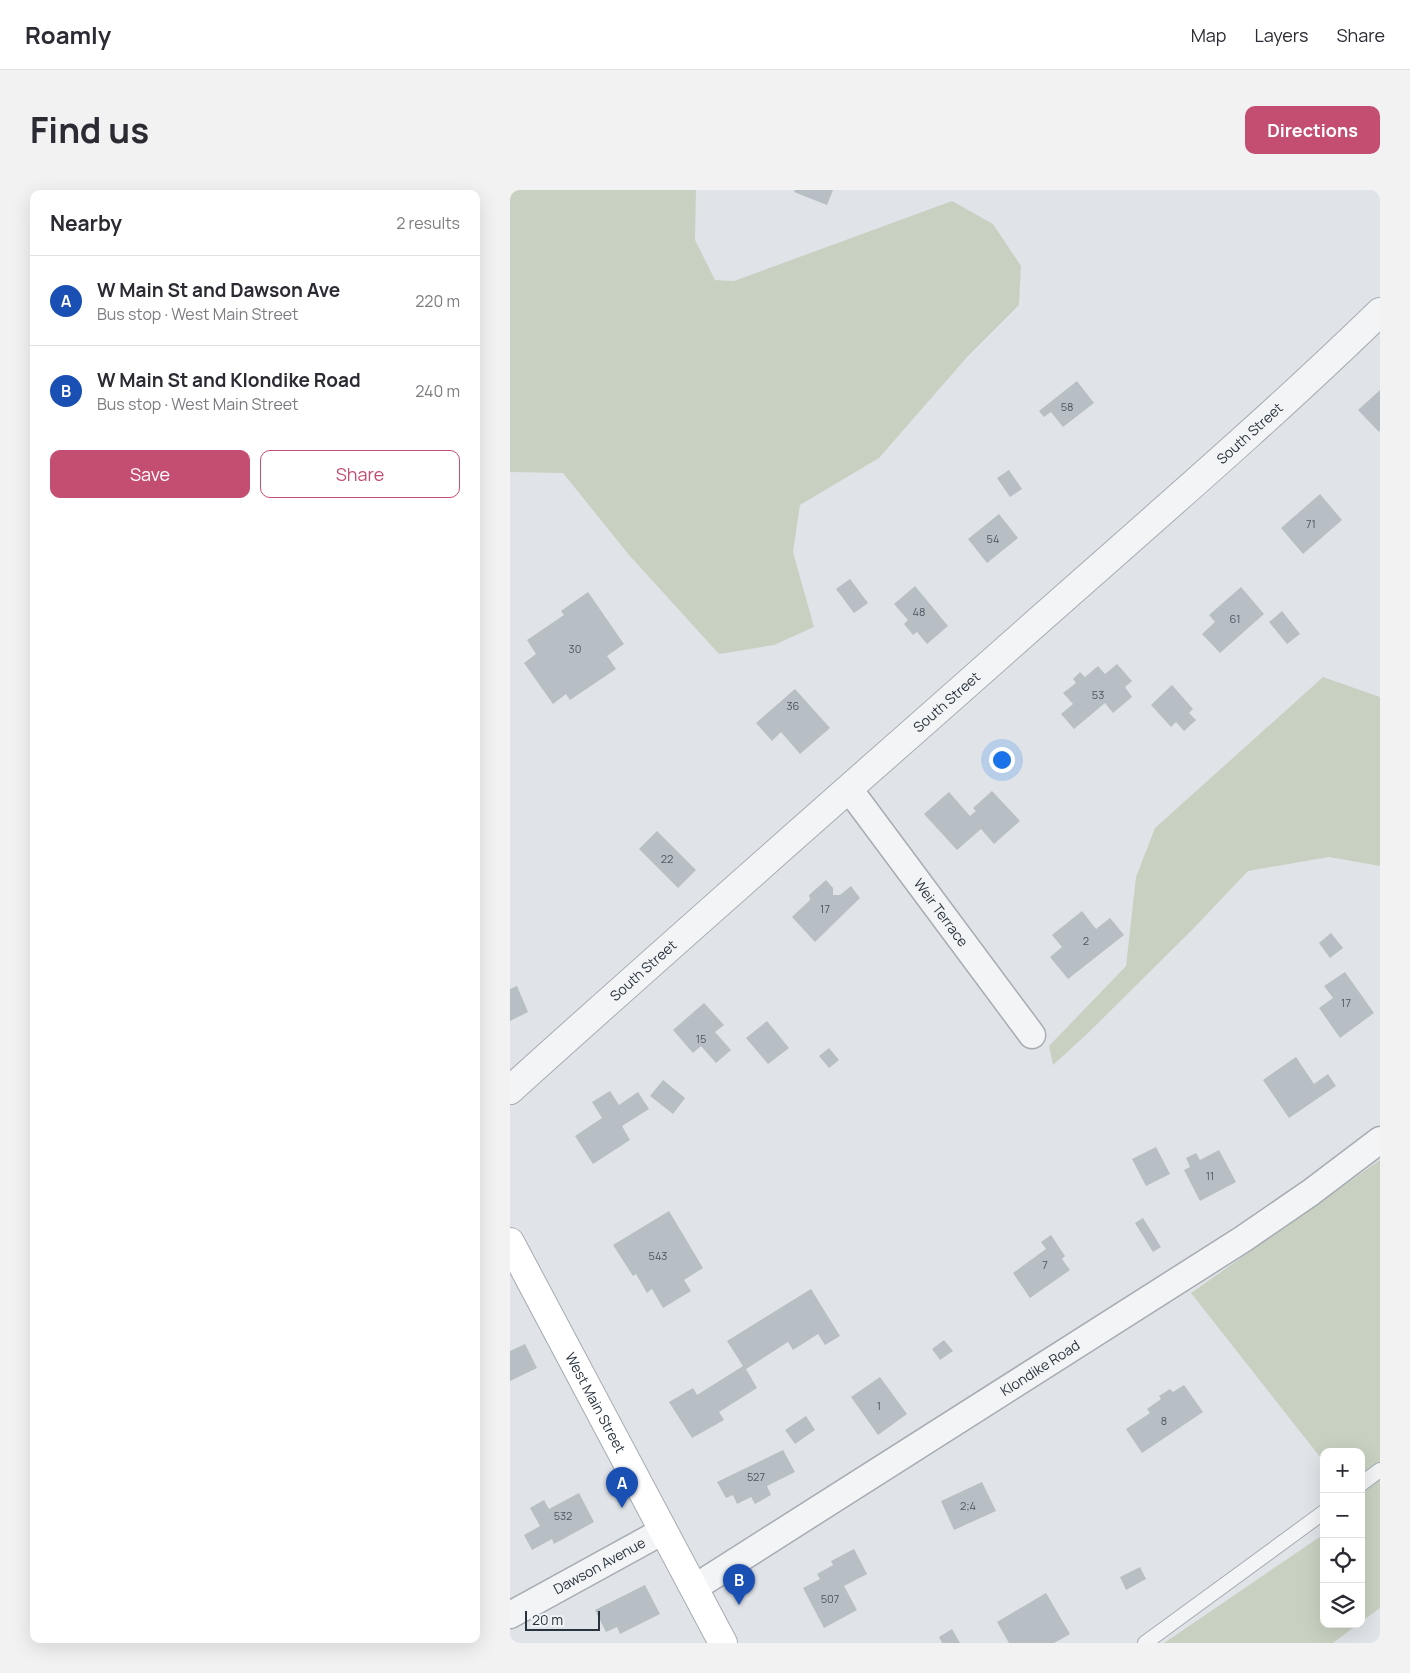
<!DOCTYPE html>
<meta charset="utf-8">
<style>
:root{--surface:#fff;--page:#f2f2f3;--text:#2b2b33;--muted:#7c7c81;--line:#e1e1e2;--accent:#c44e72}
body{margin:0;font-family:Manrope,sans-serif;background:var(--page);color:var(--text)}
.controls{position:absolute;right:15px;bottom:15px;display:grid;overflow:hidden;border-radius:10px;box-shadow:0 5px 20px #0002}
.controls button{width:45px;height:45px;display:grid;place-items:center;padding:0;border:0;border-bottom:1px solid var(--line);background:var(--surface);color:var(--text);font:25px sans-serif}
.scale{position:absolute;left:15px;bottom:12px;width:75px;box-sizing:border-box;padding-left:5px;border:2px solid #2a343e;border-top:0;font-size:14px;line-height:18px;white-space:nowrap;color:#2a343e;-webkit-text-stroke:4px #eff3f5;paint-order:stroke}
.you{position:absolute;left:491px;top:569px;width:18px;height:18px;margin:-12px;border:4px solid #fff;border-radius:50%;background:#1a73e8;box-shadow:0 0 0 8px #1a73e833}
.badge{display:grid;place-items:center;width:32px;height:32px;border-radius:50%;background:var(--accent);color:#fff;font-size:16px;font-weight:700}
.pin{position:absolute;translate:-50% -41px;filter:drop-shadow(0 1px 2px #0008)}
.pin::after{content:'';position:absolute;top:26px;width:18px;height:15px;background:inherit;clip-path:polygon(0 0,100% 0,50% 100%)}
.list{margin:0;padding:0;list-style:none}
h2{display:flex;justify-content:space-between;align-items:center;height:65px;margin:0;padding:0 20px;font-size:21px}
h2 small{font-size:16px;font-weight:400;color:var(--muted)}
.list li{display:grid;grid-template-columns:32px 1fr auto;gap:15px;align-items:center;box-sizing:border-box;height:90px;padding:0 20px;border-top:1px solid var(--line)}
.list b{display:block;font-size:19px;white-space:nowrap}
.list p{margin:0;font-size:16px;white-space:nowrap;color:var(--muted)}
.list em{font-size:16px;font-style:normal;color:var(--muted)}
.actions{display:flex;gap:10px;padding:15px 20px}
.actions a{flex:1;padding:11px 0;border:1px solid var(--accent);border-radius:10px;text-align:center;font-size:18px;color:var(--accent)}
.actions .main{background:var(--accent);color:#fff}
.icon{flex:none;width:28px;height:28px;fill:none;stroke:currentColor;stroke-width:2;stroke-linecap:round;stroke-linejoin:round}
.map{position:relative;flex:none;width:870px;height:1453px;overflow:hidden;border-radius:10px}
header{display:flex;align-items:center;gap:30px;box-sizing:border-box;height:70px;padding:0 25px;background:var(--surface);border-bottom:1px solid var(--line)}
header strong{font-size:24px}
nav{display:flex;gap:28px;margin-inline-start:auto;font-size:18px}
.intro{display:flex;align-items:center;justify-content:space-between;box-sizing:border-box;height:120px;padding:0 30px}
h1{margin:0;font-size:35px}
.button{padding:12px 22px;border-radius:10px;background:var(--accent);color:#fff;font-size:18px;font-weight:700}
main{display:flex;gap:30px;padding:0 30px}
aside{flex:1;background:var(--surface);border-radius:10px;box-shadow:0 5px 20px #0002}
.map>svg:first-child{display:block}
.green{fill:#c8d1c1}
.building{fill:#b7bec4}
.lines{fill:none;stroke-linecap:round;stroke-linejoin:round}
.service-casing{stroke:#a6acb2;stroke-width:16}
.minor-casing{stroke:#a6acb2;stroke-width:29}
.tertiary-casing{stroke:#a6acb2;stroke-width:30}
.secondary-casing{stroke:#a6acb2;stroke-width:30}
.service{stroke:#f2f4f6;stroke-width:14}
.minor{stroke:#f2f4f6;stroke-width:26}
.tertiary{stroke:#f2f4f6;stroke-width:28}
.secondary{stroke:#fff;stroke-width:28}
.labels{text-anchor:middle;stroke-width:5;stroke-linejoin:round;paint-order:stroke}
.number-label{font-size:11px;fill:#4d5660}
.street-label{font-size:14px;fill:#2a343e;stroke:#eff3f5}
</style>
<header>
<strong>Roamly</strong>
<nav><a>Map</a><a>Layers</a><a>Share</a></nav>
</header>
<div class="intro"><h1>Find us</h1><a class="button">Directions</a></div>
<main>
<aside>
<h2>Nearby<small>2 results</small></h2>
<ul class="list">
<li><span class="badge" style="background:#1a4fb4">A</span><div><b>W Main St and Dawson Ave</b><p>Bus stop · West Main Street</p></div><em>220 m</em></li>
<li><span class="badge" style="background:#1a4fb4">B</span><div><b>W Main St and Klondike Road</b><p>Bus stop · West Main Street</p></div><em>240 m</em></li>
</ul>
<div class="actions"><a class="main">Save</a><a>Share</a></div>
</aside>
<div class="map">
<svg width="870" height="1453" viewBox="0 0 870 1453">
<rect width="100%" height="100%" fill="#e0e4e8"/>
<!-- green -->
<path class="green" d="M 0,0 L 186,0 L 185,50 L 205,90 L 224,91 L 442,11 L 483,34 L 511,76 L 509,115 L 458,166 L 369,268 L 290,315 L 283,362 L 304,437 L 264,455 L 209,464 L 119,365 L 53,283 L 0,282 Z
M 813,487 L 870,507 L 870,676 L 819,667 L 738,681 L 683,739 L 576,845 L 543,875 L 539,856 L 616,776 L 626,687 L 645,638 Z
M 870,970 L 870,1418 L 851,1432 L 851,1262 L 814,1262 L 814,1272 L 681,1103 Z
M 814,1344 L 814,1434 L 848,1434 L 823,1453 L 654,1453 Z"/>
<!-- building -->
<path class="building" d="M 285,0 L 323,0 L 317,15 L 284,2 Z
M 567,191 L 584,213 L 553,237 L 541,222 L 534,227 L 529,221 Z
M 870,200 L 870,240 L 869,242 L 848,220 Z
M 499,280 L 512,299 L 500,307 L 487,288 Z
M 810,304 L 832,330 L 793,364 L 771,338 Z
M 489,324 L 508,348 L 477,373 L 458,349 Z
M 340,389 L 358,413 L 344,423 L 326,399 Z
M 405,396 L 438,436 L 417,454 L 407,442 L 403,445 L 394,434 L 398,430 L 384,414 Z
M 731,397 L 754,424 L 710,463 L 692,444 L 705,432 L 699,425 Z
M 78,402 L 114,454 L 97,466 L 106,479 L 60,510 L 56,504 L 43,514 L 14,473 L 26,464 L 17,450 L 54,425 L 51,421 Z
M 772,421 L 790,444 L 777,454 L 759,432 Z
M 607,474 L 622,491 L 615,497 L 622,507 L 603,523 L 595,513 L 564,539 L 551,524 L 563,514 L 553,503 L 566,493 L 563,489 L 570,482 L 575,487 L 588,476 L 595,484 Z
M 662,495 L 683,519 L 679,523 L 686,530 L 674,541 L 666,532 L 661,537 L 641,515 Z
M 285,499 L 320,538 L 290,564 L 271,542 L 262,551 L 246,533 Z
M 482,601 L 510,631 L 484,654 L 471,639 L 447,660 L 414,624 L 439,602 L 460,626 L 466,621 L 463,618 Z
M 147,641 L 186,680 L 168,698 L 129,659 Z
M 316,690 L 323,698 L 323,705 L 330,705 L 341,696 L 350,708 L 305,752 L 282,727 L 300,710 L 299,705 Z
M 572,721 L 586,739 L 600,728 L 614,745 L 558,789 L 540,767 L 552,757 L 542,745 Z
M 821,743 L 833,758 L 820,768 L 809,753 Z
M 835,782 L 864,823 L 830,848 L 809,818 L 823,808 L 814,796 Z
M 7,796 L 18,822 L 0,831 L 0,799 Z
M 194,813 L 214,835 L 205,842 L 221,860 L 206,873 L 191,856 L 183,863 L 163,840 Z
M 257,831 L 279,858 L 258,874 L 236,848 Z
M 319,858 L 329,870 L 319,878 L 309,866 Z
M 786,867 L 804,894 L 818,884 L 826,896 L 779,928 L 753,890 Z
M 153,890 L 175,908 L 163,924 L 140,906 Z
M 100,901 L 109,915 L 128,902 L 139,919 L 112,936 L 120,950 L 83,974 L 65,946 L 92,928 L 82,912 Z
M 646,957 L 660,984 L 636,996 L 622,969 Z
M 709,960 L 726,992 L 690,1011 L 674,980 L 680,977 L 676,968 L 686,963 L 690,970 Z
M 159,1021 L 193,1078 L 174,1090 L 181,1101 L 153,1118 L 142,1099 L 137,1103 L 126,1084 L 123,1086 L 103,1055 Z
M 633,1028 L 651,1057 L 643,1062 L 625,1033 Z
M 541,1045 L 555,1066 L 552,1069 L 560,1080 L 520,1108 L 503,1083 L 536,1059 L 531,1052 Z
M 301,1099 L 330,1146 L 315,1155 L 308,1144 L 283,1160 L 278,1152 L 236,1179 L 247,1198 L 209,1222 L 214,1230 L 182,1248 L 159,1212 L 183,1198 L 187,1205 L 233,1176 L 217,1151 Z
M 434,1150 L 443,1161 L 430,1170 L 422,1159 Z
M 15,1154 L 27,1178 L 0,1191 L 0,1161 Z
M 370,1187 L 397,1224 L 368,1245 L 341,1207 Z
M 674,1195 L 693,1222 L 632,1263 L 616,1239 L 640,1223 L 637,1219 L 651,1209 L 649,1206 L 660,1199 L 663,1202 Z
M 296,1226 L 305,1240 L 285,1254 L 275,1240 Z
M 273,1260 L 285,1282 L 257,1296 L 261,1305 L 245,1314 L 241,1307 L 227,1314 L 223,1305 L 216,1308 L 207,1292 Z
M 472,1292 L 486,1321 L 444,1340 L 431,1311 Z
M 69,1303 L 84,1332 L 44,1354 L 42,1349 L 22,1360 L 14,1345 L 30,1336 L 20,1318 L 34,1310 L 39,1319 Z
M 344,1359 L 357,1384 L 334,1396 L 347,1420 L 314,1438 L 293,1398 L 310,1389 L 307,1384 L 323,1375 L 321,1371 Z
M 630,1377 L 636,1389 L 616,1400 L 610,1387 Z
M 135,1395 L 150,1424 L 110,1444 L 107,1437 L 96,1442 L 85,1420 Z
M 536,1403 L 560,1444 L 544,1453 L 499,1453 L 487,1432 Z
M 442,1439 L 450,1453 L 432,1453 L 429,1447 Z"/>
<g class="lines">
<defs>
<path id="service" d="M 851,1294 L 870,1280
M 635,1453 L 814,1322"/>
<g id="minor">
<path id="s1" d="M 339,599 L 522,845"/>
<path id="s2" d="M 184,1398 L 733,1049 L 800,1003 L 870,950"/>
<path id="s3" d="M 0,1425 L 153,1341"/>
</g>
<g id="tertiary">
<path id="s4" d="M 0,900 C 177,740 357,583 535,425 C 648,325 762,227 870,122"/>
</g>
<g id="secondary">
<path id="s5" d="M 0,1052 L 213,1453"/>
</g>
</defs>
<!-- service casing -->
<use href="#service" class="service-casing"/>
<!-- minor casing -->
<use href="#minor" class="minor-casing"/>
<!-- tertiary casing -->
<use href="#tertiary" class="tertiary-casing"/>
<!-- secondary casing -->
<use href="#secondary" class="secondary-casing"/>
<!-- service -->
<use href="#service" class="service"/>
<!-- minor -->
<use href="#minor" class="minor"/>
<!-- tertiary -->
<use href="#tertiary" class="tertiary"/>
<!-- secondary -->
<use href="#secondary" class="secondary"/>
</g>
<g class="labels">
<!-- number labels -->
<g class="number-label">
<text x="557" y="221">58</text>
<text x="801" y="338">71</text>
<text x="483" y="353">54</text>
<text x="409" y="426">48</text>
<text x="725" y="433">61</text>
<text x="65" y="463">30</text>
<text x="588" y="509">53</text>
<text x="283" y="520">36</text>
<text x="157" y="673">22</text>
<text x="315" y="723">17</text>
<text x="576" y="755">2</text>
<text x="836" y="817">17</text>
<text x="191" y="853">15</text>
<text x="700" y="990">11</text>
<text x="148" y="1070">543</text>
<text x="535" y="1079">7</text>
<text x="369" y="1220">1</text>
<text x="654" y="1235">8</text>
<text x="246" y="1291">527</text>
<text x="458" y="1320">2;4</text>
<text x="53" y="1330">532</text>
<text x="320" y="1413">507</text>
</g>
<!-- street labels -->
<g class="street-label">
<text dy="5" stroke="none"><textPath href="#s4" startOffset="989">South Street</textPath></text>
<text dy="5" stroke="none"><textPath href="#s4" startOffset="584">South Street</textPath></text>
<text dy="5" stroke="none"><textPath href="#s1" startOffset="154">Weir Terrace</textPath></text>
<text dy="5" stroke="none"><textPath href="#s4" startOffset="179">South Street</textPath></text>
<text dy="5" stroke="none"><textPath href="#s2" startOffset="410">Klondike Road</textPath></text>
<text dy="5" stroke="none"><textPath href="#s5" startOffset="182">West Main Street</textPath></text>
<text dy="5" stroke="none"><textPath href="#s3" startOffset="102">Dawson Avenue</textPath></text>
</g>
</g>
</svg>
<div class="controls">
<button>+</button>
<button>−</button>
<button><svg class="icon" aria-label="locate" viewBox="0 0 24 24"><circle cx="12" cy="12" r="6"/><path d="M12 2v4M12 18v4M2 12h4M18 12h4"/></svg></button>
<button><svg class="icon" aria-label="layers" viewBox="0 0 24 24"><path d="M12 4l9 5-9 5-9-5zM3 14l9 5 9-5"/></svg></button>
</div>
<div class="scale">20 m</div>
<div class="you"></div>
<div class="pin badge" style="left:112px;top:1318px;background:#1a4fb4">A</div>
<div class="pin badge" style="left:229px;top:1415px;background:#1a4fb4">B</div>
</div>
</main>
